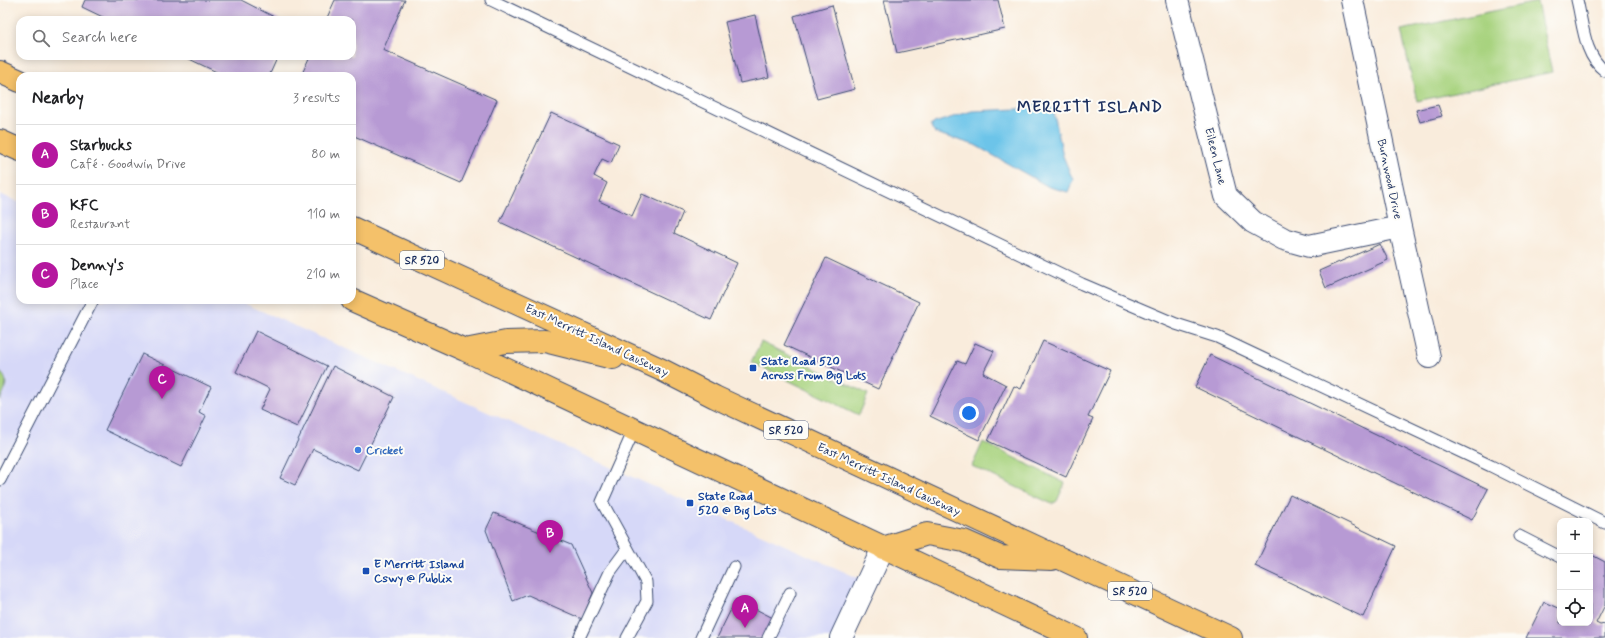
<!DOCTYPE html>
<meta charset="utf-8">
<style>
:root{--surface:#fff;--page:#f6f6f6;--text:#202124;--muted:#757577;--line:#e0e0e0;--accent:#b5179e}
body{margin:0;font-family:Mynerve,sans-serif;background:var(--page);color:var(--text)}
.controls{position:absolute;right:12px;bottom:12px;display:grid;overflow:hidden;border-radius:8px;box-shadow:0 2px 10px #0003}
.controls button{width:36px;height:36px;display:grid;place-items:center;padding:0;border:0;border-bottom:1px solid var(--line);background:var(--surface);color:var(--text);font:20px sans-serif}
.you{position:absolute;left:969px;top:413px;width:14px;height:14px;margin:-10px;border:3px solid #fff;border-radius:50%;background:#1a73e8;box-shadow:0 0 0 6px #1a73e833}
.badge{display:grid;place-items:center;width:26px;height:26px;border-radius:50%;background:var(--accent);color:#fff;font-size:13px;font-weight:700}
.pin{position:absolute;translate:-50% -33px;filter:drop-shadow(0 1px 2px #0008)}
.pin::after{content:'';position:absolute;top:21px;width:14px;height:12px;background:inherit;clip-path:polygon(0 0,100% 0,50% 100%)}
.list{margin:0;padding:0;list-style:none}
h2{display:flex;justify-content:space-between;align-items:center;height:52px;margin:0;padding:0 16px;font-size:17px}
h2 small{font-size:13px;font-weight:400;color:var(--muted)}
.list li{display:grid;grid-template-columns:26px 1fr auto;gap:12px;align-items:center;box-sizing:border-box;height:60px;padding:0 16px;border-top:1px solid var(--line)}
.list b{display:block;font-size:15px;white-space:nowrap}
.list p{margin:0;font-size:13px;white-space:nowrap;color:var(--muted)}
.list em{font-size:13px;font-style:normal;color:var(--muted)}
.icon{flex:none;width:22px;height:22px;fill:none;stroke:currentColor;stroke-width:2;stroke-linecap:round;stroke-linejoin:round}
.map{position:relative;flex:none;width:1605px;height:638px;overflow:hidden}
.search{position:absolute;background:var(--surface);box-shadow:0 2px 10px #0003;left:16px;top:16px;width:340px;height:44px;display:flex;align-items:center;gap:10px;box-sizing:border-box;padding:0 14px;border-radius:12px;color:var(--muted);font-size:15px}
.panel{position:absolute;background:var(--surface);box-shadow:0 2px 10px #0003;left:16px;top:72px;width:340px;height:232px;border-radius:12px}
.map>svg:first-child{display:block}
.built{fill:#d6d8f8}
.green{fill:#a8d37f;stroke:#62816e}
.water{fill:#6cc4e9;stroke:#447aa4}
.building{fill:#b79ad4}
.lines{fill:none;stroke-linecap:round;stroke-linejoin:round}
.service-casing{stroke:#3c4b71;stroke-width:13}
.minor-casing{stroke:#3c4b71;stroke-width:24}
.primary-casing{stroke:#3c4b71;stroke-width:24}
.service{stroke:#fff;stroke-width:11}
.minor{stroke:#fff;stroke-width:22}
.primary{stroke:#f4c16a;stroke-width:22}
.transit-dot{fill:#1a4fb4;stroke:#fdfcf7;stroke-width:1.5}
.shop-dot{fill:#3f7fe0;stroke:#fdfcf7;stroke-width:1.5}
.labels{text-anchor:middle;stroke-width:4;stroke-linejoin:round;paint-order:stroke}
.shield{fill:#fdfcf7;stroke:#5f6c8c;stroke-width:1}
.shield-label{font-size:11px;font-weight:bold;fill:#1b2f5e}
.street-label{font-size:12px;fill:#1b2f5e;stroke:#fdfcf7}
.transit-label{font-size:12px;font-weight:bold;fill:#164399;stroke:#fdfcf7;text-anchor:start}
.shop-label{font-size:12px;font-weight:bold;fill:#366cbe;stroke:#fdfcf7;text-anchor:start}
.district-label{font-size:16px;font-weight:bold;letter-spacing:1px;fill:#1b2f5e;stroke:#fdfcf7}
</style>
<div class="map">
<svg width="1605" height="638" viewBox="0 0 1605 638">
<rect width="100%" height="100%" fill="#fdfcf7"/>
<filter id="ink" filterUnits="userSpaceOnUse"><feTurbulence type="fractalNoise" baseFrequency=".025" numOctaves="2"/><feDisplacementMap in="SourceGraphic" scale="8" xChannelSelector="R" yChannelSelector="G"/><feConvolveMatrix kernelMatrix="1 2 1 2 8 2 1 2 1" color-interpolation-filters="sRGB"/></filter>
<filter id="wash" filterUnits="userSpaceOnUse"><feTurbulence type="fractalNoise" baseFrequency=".012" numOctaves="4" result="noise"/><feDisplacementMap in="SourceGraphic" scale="16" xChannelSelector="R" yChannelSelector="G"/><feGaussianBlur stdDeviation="0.9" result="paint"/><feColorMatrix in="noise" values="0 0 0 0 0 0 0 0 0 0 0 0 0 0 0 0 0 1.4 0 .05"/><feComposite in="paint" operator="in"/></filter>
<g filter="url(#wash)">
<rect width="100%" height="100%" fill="#f9ecdc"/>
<!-- built -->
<path class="built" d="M 0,194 L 20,203 L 20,300 L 237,300 L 867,582 L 840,638 L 0,638 Z"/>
<!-- green -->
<path class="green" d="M 1537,2 L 1552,72 L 1417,101 L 1401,30 Z
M 761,342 L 868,394 L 859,415 L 751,362 Z
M 0,372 C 10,380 5,390 0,400 Z
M 983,442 L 1065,483 L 1057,501 L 1052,504 L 972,466 Z"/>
<!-- water -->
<path class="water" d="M 1044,102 L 1053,108 L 1063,156 L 1073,180 L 1068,192 L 1049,187 L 975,145 L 935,133 L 931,124 L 972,111 L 1018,109 Z"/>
<g id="blocks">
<!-- building -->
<path class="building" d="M 85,0 L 241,0 L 280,20 L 109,20 L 82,7 Z
M 335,0 L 405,0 L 383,50 L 497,100 L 461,183 L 352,135 L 352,76 L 301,76 L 310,56 L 352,56 L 352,20 L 326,20 Z
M 884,0 L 998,0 L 1005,29 L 897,53 Z
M 832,5 L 855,89 L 817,99 L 794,16 Z
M 755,15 L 769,77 L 740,83 L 725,22 Z
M 183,56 L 278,56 L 269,76 L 225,76 Z
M 1438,105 L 1442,116 L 1420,122 L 1416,110 Z
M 551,113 L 619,144 L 611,163 L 602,159 L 594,176 L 607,183 L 599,201 L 632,216 L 642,194 L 683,212 L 674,233 L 737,263 L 711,320 L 500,222 Z
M 1380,244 L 1388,260 L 1326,288 L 1319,271 Z
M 826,258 L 919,302 L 878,389 L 784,345 Z
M 256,331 L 327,366 L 297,427 L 260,410 L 270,389 L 236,372 Z
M 1043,341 L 1110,371 L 1088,417 L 1093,419 L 1066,477 L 988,441 L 1014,386 L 1021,389 Z
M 975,343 L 994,351 L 983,373 L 1006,385 L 979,440 L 930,416 L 957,361 L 965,364 Z
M 142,354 L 211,387 L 199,412 L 206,416 L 181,467 L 105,430 Z
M 1210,355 L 1488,489 L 1472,520 L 1195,387 Z
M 333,366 L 394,397 L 358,470 L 313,449 L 295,485 L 280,478 Z
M 1290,495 L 1396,546 L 1363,617 L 1255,566 Z
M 494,513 L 571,545 L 593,593 L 582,619 L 528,595 L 513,601 L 486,530 Z
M 1590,554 L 1605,562 L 1605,605 L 1596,623 L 1600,625 L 1605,624 L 1605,638 L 1526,638 L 1544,602 L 1560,609 L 1560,623 L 1590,623 Z
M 736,599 L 773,618 L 763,638 L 717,638 Z"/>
</g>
</g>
<g filter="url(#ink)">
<use href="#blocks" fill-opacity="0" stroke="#3c4b71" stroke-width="1"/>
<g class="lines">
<defs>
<path id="service" d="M 491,0 L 1082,284 L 1176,324 L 1217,337 L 1491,466 L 1605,523
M 1577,0 C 1583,24 1584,56 1605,71
M 0,480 L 93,300
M 1519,536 L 1560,557
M 579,638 L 610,572 L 627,549
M 627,638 L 647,601 L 646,582 L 602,502 L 634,430
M 701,638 L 734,567
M 768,638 L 790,593"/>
<path id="minor" d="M 1177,0 L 1226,196 L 1253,222 L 1284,239 L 1309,246 L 1400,227
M 1352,0 L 1400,227 L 1429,357
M 841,638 L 883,548"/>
<path id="primary" d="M 0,72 L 20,81
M 0,141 L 20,150
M 352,228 L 662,370 L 715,397 L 1231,638
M 352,300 L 465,350 L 1076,638
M 465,350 L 506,342 L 545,341 L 613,358
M 883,548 L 927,534 L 964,541 L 1000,557 L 1052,559"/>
</defs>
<!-- service casing -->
<use href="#service" class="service-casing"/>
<!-- minor casing -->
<use href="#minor" class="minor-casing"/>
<!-- primary casing -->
<use href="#primary" class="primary-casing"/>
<!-- service -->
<use href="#service" class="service"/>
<!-- minor -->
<use href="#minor" class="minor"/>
<!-- primary -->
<use href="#primary" class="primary"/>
</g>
</g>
<!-- markers -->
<g class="transit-dot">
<rect x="749" y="364" width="8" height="8" rx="2"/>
<rect x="686" y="499" width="8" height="8" rx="2"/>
<rect x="362" y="567" width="8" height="8" rx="2"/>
</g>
<circle class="shop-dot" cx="358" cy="450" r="4"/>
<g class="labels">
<!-- shield labels -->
<g class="shield">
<rect x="400" y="251" width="44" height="18" rx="3"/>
<rect x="764" y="421" width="44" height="18" rx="3"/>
<rect x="1108" y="582" width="44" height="18" rx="3"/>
</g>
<g class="shield-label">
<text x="422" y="264">SR 520</text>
<text x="786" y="434">SR 520</text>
<text x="1130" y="595">SR 520</text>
</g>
<!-- street labels -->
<g class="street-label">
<text transform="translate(1216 156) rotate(76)" y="4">Eileen Lane</text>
<text transform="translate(1390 179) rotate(78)" y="4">Burnwood Drive</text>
<text transform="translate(597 340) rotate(25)" y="4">East Merritt Island Causeway</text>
<text transform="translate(889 479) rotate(25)" y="4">East Merritt Island Causeway</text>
</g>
<!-- transit labels -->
<g class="transit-label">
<text x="761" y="365">State Road 520<tspan x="761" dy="14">Across From Big Lots</tspan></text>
<text x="698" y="500">State Road<tspan x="698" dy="14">520 @ Big Lots</tspan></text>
<text x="374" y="568">E Merritt Island<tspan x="374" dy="14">Cswy @ Publix</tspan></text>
</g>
<!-- shop labels -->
<g class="shop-label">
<text x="366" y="454">Cricket</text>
</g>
<!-- district labels -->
<g class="district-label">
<text x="1090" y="112">MERRITT ISLAND</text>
</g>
</g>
</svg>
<div class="controls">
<button>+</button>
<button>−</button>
<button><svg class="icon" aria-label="locate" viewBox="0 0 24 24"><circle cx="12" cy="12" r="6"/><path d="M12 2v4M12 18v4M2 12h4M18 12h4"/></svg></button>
</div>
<div class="you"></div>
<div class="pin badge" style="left:745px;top:628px">A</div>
<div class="pin badge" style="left:550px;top:553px">B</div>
<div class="pin badge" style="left:162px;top:399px">C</div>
<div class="search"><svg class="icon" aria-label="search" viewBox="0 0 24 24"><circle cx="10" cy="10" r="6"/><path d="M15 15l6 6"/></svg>Search here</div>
<section class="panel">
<h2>Nearby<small>3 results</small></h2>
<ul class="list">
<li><span class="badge">A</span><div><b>Starbucks</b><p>Café · Goodwin Drive</p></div><em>80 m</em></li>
<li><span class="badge">B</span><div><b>KFC</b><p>Restaurant</p></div><em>110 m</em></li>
<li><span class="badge">C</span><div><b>Denny's</b><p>Place</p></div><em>210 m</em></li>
</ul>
</section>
</div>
